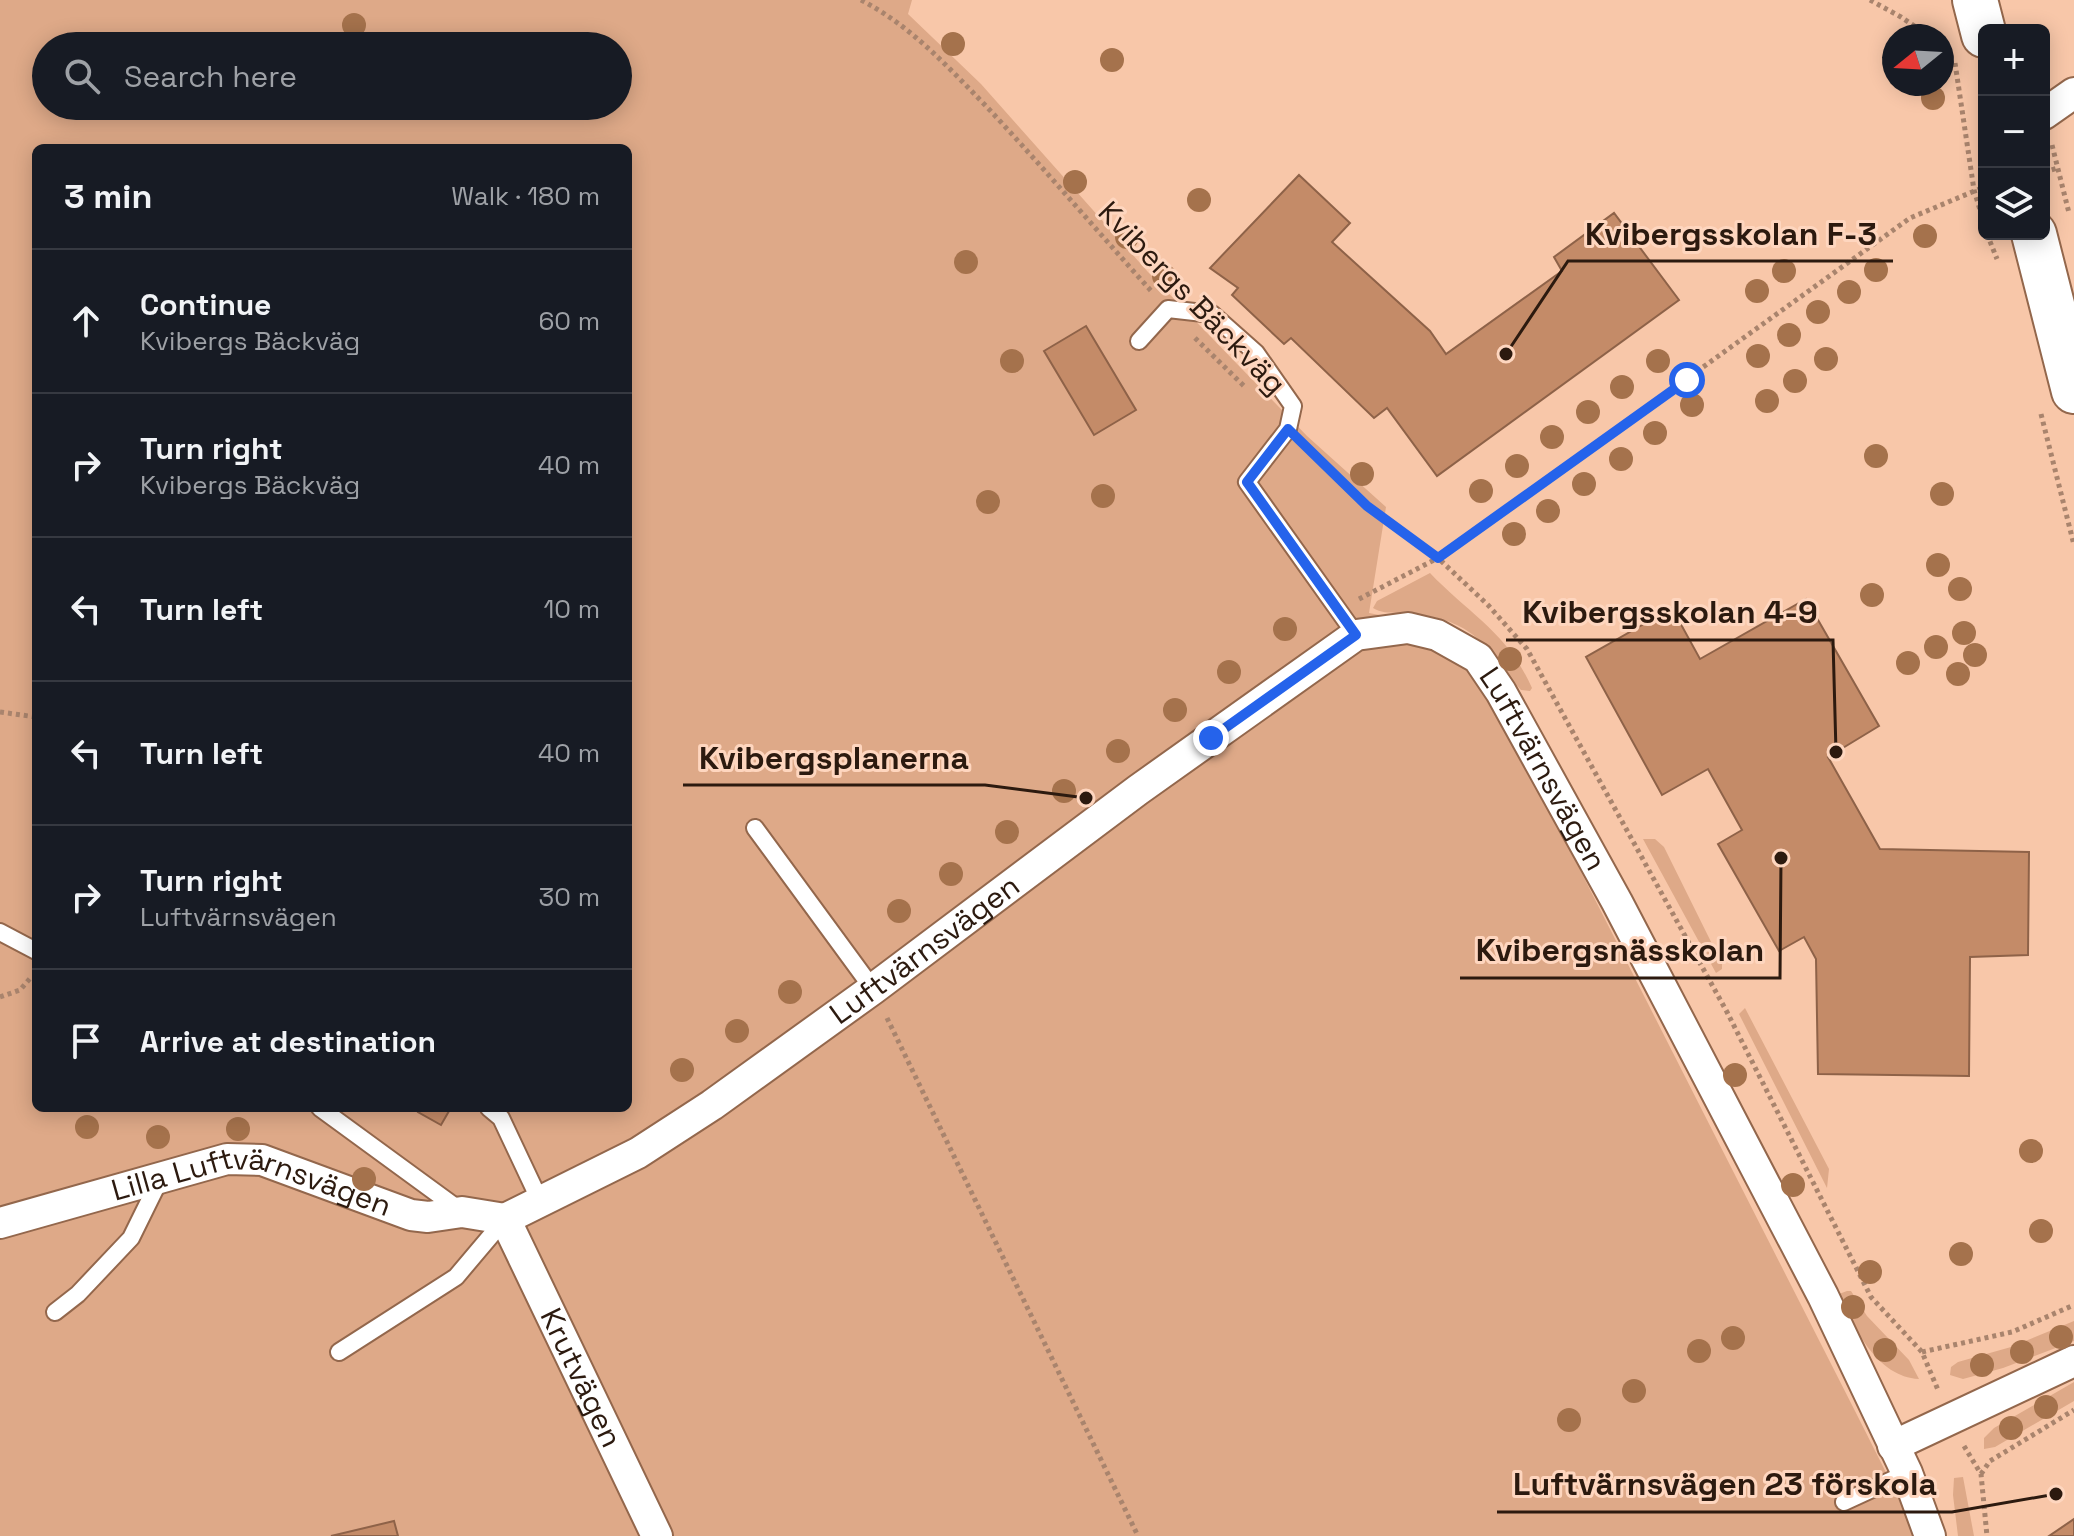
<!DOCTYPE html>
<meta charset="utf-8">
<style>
:root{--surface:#171b24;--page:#20242c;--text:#f1f3f6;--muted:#9ea1a6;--line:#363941}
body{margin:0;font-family:"Space Grotesk",sans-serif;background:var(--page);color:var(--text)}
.controls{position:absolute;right:24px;top:24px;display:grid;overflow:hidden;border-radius:12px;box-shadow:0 4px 20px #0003}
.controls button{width:72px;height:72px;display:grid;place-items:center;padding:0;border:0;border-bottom:2px solid var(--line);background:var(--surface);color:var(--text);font:40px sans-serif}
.compass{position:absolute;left:1882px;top:24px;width:72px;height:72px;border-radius:50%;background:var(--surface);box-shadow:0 4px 20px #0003;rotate:252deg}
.stop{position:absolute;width:24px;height:24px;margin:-18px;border:6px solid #2563eb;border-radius:50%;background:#fff}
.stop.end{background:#2563eb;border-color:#fff;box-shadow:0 2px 8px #0008}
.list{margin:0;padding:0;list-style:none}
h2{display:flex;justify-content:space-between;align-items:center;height:104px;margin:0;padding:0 32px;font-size:34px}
h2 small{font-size:26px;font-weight:400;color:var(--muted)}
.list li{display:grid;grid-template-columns:52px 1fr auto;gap:24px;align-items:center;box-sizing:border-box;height:144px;padding:0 32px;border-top:2px solid var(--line)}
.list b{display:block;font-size:30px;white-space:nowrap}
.list p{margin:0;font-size:26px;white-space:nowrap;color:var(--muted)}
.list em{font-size:26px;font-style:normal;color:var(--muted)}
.icon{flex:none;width:44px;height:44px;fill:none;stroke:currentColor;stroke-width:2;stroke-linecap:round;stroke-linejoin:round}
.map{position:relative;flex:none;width:2074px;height:1536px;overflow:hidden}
.search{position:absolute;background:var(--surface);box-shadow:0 4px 20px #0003;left:32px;top:32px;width:600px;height:88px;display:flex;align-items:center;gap:20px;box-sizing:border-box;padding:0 28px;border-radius:44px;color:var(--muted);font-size:30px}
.panel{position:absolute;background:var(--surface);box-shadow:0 4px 20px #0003;left:32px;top:144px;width:600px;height:968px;border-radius:12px}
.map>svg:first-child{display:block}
.green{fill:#dea988;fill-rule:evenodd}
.building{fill:#c48b68;stroke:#8e6248;stroke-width:2}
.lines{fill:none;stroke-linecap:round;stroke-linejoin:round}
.lane-casing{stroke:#93674c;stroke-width:20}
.street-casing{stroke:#93674c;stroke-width:34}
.secondary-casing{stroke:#93674c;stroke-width:48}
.path{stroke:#a9846d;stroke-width:5;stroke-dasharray:4 4;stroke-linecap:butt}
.lane{stroke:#fff;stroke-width:16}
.street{stroke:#fff;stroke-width:30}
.secondary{stroke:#fff;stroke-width:44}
.tree{fill:#a5724c}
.route{stroke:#2563eb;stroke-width:10}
.labels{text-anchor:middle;stroke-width:6;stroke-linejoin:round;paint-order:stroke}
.street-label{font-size:30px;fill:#2c1a0f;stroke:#fed6bf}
.leader{fill:none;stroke:#2c1a0f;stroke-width:3}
.callout-dot{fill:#2c1a0f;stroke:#fed6bf;stroke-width:3}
.callout-label{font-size:32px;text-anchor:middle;font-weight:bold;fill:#2c1a0f;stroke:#fed6bf;stroke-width:6;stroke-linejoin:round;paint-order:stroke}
</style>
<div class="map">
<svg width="2074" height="1536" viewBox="0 0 2074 1536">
<rect width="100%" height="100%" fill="#f8c7a9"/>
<!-- green -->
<path class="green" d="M 0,0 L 912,0 L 908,14 L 981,84 L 1148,272 L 1307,436 L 1386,507 L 1369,613 L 1442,627 L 1487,687 L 1855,1411 L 1909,1518 L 1914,1536 L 0,1536 ZM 46,46 L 618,46 L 618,106 L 46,106 ZM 36,148 L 628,148 L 628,1108 L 36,1108 Z
M 1430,573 C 1469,614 1507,632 1532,688 L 1530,691 L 1521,690 C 1485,647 1478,623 1417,614 C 1402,611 1386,616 1373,608 L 1377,601 Z
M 1643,839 L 1655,839 L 1664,847 L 1722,964 L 1722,969 L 1716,973 Z
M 1745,1008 L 1829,1169 L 1827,1188 L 1739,1014 Z
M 1847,1291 L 1851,1291 L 1867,1316 L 1909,1360 L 1919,1379 C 1877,1377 1854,1328 1839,1294 Z
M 2074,1321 L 2074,1341 L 2003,1368 L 1963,1379 L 1950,1375 L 1951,1367 L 1958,1362 L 2011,1347 Z
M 2074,1382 L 2074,1401 L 1995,1447 L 1984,1449 L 1984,1438 L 1994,1428 Z
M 1963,1477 L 1974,1536 L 1958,1536 L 1953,1495 L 1954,1478 Z"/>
<!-- building -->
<path class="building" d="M 1299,175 L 1350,223 L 1332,242 L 1430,331 L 1446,354 L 1562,271 L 1554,257 L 1614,213 L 1679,300 L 1437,476 L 1387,408 L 1374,418 L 1291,338 L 1284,344 L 1232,295 L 1238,288 L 1210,268 Z
M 1086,326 L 1136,410 L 1094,435 L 1044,351 Z
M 1806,599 L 1879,726 L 1828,757 L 1880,849 L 2029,852 L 2028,955 L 1970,957 L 1969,1076 L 1818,1074 L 1816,959 L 1804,937 L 1779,951 L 1718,844 L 1742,830 L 1708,769 L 1662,795 L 1586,657 L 1672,608 L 1700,659 Z
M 420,1108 L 444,1108 L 449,1111 L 441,1125 L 418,1112 Z
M 2074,1519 L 2074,1536 L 2049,1536 Z
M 394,1521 L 398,1536 L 331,1536 Z"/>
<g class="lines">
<defs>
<path id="lane" d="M 1139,341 L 1168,309 L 1212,314 L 1256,353 L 1293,406 L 1288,429 L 1247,482 L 1356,635
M 755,828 L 873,989
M 0,932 L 36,951
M 320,1108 L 461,1211
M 489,1108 L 501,1118 L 541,1203
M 55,1312 L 78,1294 L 131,1238 L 161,1177
M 339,1352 L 456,1277 L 505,1219
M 1844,1502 L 1907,1473"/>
<g id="street">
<path d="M 2044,114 L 2074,93"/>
<path id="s1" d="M 505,1219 L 638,1153 L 712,1105 L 873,989 L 1138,790 L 1356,635 L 1408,628 L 1437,635 L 1478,658 L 1501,692 L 1617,902 L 1823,1296 L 1907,1473 L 1930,1536"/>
<path id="s2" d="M 505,1219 L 657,1536"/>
<path id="s3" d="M 0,1223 L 227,1159 L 262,1160 L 411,1215 L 428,1217 L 462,1212 L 505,1219"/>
<path d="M 1893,1446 L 2074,1361"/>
</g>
<path id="secondary" d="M 1975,0 L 1984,35
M 2034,234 L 2074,391"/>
</defs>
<!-- lane casing -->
<use href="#lane" class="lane-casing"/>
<!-- street casing -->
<use href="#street" class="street-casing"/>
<!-- secondary casing -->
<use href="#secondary" class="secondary-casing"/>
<!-- path -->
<path class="path" d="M 861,0 C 911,26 947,66 986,106 C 1043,167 1097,231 1153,293
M 1870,0 L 1901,17 L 1929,36
M 1955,63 L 1974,190 L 1984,223
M 2052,145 L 2069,213
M 2044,172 L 2058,168
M 1987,234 L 1997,259
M 1195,338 L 1245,387
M 2041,414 L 2074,545
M 1307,447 L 1367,506 L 1438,558 L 1488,605 L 1527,649 L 1727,1012 L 1871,1297 L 1922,1352 L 1938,1390
M 1359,599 L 1438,558 L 1910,218 L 1984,187
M 0,712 L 36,717
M 0,997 L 20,990 L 32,976
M 887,1018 L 1138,1536
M 1922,1352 L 2012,1332 L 2074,1305
M 1964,1446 L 1981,1474 L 1987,1536
M 1981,1474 L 1990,1461 L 2074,1410"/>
<!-- lane -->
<use href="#lane" class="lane"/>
<!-- street -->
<use href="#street" class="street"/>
<!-- secondary -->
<use href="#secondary" class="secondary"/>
</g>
<!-- trees -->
<g class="tree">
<circle cx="354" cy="25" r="12"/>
<circle cx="953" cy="44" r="12"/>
<circle cx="1112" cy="60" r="12"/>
<circle cx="1933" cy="98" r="12"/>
<circle cx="1075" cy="182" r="12"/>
<circle cx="1199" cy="200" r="12"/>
<circle cx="1925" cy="236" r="12"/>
<circle cx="1127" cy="237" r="12"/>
<circle cx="966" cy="262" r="12"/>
<circle cx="1876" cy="270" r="12"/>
<circle cx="1784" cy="271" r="12"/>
<circle cx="1164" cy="276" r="12"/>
<circle cx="1757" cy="291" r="12"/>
<circle cx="1849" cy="292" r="12"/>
<circle cx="1818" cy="312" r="12"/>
<circle cx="1789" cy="335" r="12"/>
<circle cx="1758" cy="356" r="12"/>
<circle cx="1826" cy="359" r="12"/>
<circle cx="1012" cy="361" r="12"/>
<circle cx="1658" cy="361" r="12"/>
<circle cx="1795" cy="381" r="12"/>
<circle cx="1622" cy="387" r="12"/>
<circle cx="1767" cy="401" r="12"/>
<circle cx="1692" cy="405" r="12"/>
<circle cx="1588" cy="412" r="12"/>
<circle cx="1655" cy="433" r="12"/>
<circle cx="1552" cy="437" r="12"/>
<circle cx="1876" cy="456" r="12"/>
<circle cx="1621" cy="459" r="12"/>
<circle cx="1517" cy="466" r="12"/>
<circle cx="1362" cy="474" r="12"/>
<circle cx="1584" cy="484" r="12"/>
<circle cx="1481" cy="491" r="12"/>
<circle cx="1942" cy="494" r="12"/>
<circle cx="1103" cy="496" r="12"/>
<circle cx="988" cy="502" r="12"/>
<circle cx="1548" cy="511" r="12"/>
<circle cx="1514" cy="534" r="12"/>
<circle cx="1938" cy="565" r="12"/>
<circle cx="1960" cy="589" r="12"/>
<circle cx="1872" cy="595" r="12"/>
<circle cx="1285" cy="629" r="12"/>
<circle cx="1964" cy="633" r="12"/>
<circle cx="1936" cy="647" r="12"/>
<circle cx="1975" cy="655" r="12"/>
<circle cx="1510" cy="659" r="12"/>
<circle cx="1908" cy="663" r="12"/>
<circle cx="1229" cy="672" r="12"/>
<circle cx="1958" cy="674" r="12"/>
<circle cx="1175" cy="710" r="12"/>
<circle cx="1118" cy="751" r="12"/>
<circle cx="1064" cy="791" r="12"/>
<circle cx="1007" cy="832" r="12"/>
<circle cx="951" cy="874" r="12"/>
<circle cx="899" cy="911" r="12"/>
<circle cx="790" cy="992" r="12"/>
<circle cx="737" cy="1031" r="12"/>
<circle cx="682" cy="1070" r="12"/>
<circle cx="1735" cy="1075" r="12"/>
<circle cx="87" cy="1127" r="12"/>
<circle cx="238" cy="1129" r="12"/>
<circle cx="158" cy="1137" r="12"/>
<circle cx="2031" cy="1151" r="12"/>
<circle cx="364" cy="1179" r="12"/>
<circle cx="1793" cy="1185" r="12"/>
<circle cx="2041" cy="1231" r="12"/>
<circle cx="1961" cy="1254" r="12"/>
<circle cx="1870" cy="1272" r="12"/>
<circle cx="1853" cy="1307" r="12"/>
<circle cx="2061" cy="1337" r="12"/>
<circle cx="1733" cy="1338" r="12"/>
<circle cx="1885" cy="1350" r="12"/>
<circle cx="1699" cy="1351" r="12"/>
<circle cx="2022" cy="1352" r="12"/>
<circle cx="1982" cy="1365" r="12"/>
<circle cx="1634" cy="1391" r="12"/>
<circle cx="2046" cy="1407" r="12"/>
<circle cx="1569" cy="1420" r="12"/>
<circle cx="2011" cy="1428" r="12"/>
</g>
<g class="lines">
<!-- route -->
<path class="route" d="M 1211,738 L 1356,635 L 1247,482 L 1288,429 L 1367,506 L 1438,558 L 1687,380"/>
</g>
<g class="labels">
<!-- street labels -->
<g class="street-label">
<text transform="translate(1192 298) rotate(46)" y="10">Kvibergs Bäckväg</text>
<text dy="10" stroke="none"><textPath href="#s1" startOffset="1292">Luftvärnsvägen</textPath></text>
<text dy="10" stroke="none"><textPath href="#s1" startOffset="500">Luftvärnsvägen</textPath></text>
<text dy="10" stroke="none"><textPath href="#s3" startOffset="262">Lilla Luftvärnsvägen</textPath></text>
<text dy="10" stroke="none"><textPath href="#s2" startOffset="176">Krutvägen</textPath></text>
</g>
</g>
<!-- callouts -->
<path class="leader" d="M1506 354L1568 261H1893M1836 752L1833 640H1506M1086 798L985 785H683M1781 858L1780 978H1460M2056 1494L1952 1512H1497"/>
<g class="callout-dot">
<circle cx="1506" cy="354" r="8"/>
<circle cx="1836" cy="752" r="8"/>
<circle cx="1086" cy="798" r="8"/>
<circle cx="1781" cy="858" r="8"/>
<circle cx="2056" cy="1494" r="8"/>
</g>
<g class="callout-label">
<text x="1731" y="245">Kvibergsskolan F-3</text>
<text x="1670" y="623">Kvibergsskolan 4-9</text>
<text x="834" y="769">Kvibergsplanerna</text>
<text x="1620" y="961">Kvibergsnässkolan</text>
<text x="1725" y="1495">Luftvärnsvägen 23 förskola</text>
</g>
</svg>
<div class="controls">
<button>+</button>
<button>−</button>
<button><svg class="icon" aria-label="layers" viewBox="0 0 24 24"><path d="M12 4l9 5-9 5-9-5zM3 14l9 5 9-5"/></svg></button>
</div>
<svg class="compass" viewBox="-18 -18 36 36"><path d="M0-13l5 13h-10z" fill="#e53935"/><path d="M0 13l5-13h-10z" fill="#9ea1a6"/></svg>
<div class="stop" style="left:1687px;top:380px"></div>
<div class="stop end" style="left:1211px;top:738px"></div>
<div class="search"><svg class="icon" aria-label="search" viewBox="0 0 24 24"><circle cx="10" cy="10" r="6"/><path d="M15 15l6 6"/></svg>Search here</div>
<section class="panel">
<h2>3 min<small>Walk · 180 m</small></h2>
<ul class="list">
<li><svg class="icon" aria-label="ahead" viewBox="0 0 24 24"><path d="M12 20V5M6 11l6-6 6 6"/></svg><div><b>Continue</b><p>Kvibergs Bäckväg</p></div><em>60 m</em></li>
<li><svg class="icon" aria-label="right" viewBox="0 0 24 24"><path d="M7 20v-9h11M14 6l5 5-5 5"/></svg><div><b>Turn right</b><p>Kvibergs Bäckväg</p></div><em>40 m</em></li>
<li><svg class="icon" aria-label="left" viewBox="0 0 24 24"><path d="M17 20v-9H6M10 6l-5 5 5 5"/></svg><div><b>Turn left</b></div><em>10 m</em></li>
<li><svg class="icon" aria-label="left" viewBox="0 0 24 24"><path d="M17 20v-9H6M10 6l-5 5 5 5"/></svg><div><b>Turn left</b></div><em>40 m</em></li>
<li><svg class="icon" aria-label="right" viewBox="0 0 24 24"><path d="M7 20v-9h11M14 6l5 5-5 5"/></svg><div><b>Turn right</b><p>Luftvärnsvägen</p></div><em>30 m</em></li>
<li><svg class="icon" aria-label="arrive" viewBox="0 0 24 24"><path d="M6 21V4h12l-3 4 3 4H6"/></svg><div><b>Arrive at destination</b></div></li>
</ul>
</section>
</div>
